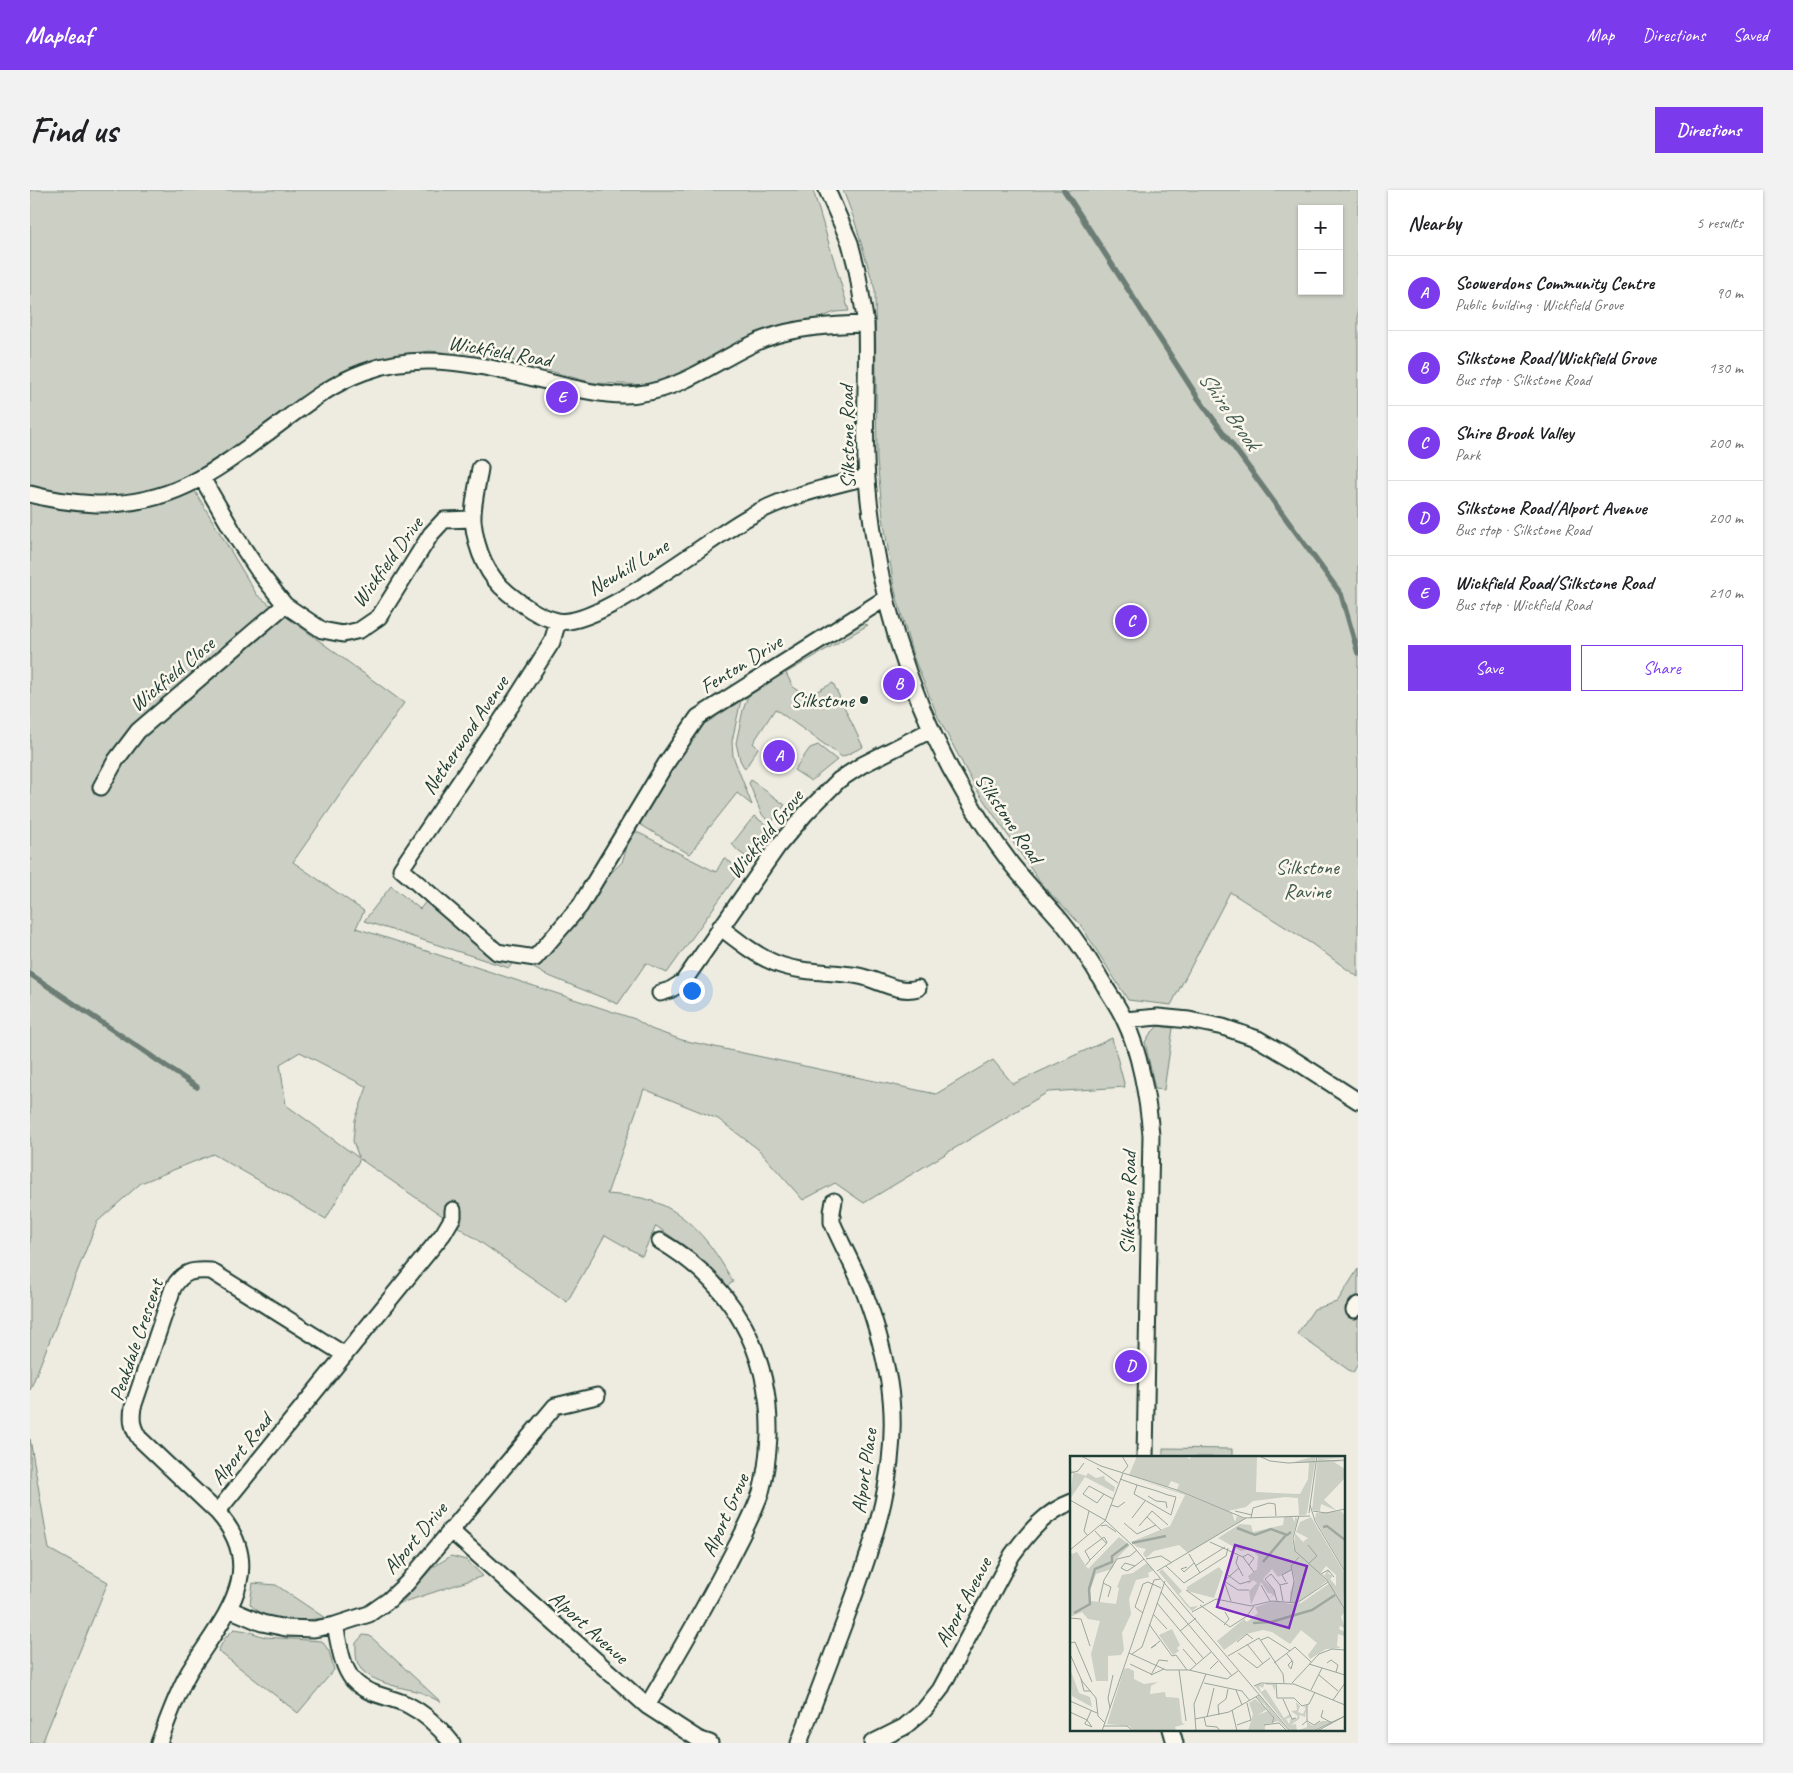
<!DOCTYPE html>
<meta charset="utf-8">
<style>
:root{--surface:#fff;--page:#f2f2f2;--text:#202124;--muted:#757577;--line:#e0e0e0;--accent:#7c3aed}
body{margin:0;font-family:Caveat,sans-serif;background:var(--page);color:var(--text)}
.controls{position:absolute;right:15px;top:15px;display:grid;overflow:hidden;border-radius:0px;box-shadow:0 1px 4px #0004}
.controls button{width:45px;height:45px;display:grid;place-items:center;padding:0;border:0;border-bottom:1px solid var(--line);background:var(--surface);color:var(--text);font:25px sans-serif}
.you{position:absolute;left:661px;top:800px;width:18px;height:18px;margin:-12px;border:4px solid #fff;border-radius:50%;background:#1a73e8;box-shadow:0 0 0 8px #1a73e833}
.badge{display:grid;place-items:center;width:32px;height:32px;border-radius:50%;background:var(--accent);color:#fff;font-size:16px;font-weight:700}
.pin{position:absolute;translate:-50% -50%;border:2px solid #fff;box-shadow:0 1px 5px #0006}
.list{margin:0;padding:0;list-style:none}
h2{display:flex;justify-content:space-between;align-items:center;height:65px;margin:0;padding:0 20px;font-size:21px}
h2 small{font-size:16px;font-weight:400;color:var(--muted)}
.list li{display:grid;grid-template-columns:32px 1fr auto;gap:15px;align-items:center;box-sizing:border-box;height:75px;padding:0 20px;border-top:1px solid var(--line)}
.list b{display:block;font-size:19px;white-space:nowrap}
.list p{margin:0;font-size:16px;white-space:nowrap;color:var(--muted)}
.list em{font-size:16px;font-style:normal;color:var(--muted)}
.actions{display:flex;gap:10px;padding:15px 20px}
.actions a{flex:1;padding:11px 0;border:1px solid var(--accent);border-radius:0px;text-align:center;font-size:18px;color:var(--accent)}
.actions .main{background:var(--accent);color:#fff}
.map{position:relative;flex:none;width:1328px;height:1553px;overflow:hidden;border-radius:0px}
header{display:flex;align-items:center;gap:30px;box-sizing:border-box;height:70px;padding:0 25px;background:var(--accent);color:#fff}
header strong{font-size:24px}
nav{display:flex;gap:28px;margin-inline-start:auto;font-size:18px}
.intro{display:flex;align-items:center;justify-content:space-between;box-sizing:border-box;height:120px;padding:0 30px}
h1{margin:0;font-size:35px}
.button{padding:12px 22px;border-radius:0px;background:var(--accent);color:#fff;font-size:18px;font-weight:700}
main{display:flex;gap:30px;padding:0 30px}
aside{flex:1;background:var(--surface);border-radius:0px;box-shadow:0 1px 4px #0004}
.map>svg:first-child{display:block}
.green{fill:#cbcfc4;stroke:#75867c;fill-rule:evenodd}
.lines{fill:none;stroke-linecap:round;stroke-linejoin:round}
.stream{stroke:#6c7d74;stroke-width:5.5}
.minor-casing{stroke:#1f3d34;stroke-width:19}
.minor{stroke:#fbf7ec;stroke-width:15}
.poi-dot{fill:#1f3d34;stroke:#fbf7ec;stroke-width:2}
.labels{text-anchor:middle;stroke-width:5;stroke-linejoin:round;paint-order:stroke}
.street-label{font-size:21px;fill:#1f3d34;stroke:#fbf7ec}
.poi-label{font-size:21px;fill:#1f3d34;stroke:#fbf7ec;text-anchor:end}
.park-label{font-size:21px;fill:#415a51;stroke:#fbf7ec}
.water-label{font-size:22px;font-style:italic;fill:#455d54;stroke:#fbf7ec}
.inset-river{fill:none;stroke:#9fa89f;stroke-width:2.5}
.inset-road{fill:none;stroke:#9ba69c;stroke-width:1}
.view{fill:#7b2cbf;fill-opacity:0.15;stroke:#7b2cbf;stroke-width:2.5}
.inset-edge{fill:none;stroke:#1f3d34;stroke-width:2.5}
</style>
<header>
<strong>Mapleaf</strong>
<nav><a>Map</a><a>Directions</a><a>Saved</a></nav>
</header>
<div class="intro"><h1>Find us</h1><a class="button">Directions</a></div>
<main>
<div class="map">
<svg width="1328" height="1553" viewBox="0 0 1328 1553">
<rect width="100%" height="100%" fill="#eeece1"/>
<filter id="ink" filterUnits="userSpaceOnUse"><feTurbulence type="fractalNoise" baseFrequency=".02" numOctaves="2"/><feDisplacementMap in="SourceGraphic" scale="10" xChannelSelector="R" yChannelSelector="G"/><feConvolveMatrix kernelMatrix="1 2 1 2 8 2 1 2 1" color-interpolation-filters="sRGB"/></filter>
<g filter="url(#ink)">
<!-- green -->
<path class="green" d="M 0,0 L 783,0 L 819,121 L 805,122 L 623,195 L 563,193 L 480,170 L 400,161 L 341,170 L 282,203 L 157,288 L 227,405 L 374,513 L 263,672 L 334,721 L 326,738 L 605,829 L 621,839 L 652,850 L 906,904 L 963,870 L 983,894 L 1082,848 L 1095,897 L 1018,902 L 834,1013 L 805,993 L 773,1010 L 728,959 L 688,929 L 614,899 L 577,1004 C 589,1005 601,1006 612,1008 C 656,1018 683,1055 703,1092 L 696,1097 L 659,1059 L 626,1036 L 612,1066 L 575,1045 L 537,1112 L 330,969 L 296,1029 L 183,964 L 111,993 L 67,1032 L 0,1200 ZM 270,862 L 337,897 L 325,930 L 323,951 L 329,968 L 256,915 L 250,874 Z
M 813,0 L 1328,0 L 1328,787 L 1282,754 L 1200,702 L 1141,815 L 1098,810 L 1050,734 L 1012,695 L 946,599 L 908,527 L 883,466 L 864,397 L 853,327 L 847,271 L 845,100 L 824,29 ZM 1272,19 L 1309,19 L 1309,101 L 1272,101 Z
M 825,432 L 832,433 L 838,435 L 756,483 L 763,497 L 778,506 L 803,493 L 833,557 L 812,567 L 745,519 L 723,553 L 728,558 L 715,579 L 710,570 L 706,553 L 713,520 L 721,497 Z
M 713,501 L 702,551 L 703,566 L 722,615 L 707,603 L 680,637 L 679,636 L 662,662 L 659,664 L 608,633 L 670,529 Z
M 788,555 L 807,570 L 781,591 L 764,580 L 780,558 Z
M 721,590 L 755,615 L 740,634 L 731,623 L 719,593 Z
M 724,626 L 738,636 L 718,668 L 708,661 L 702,654 Z
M 602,642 L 607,642 L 686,682 L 694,668 L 706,676 L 709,682 L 637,783 L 616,773 L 588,814 L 514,784 L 495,773 L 503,774 L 516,769 L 578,686 L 592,672 Z
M 361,696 L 390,719 L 397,710 L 477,767 L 482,774 L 479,778 L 334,731 Z
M 1128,836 L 1143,838 L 1134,900 L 1125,899 L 1115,852 L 1120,844 Z
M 1328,1079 L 1328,1173 L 1323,1183 L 1267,1144 L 1284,1119 L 1307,1112 Z
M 0,1249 L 19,1359 L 78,1392 L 12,1553 L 0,1553 Z
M 1133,1258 L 1202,1259 L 1202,1267 L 1133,1267 Z
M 421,1366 L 436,1370 L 453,1386 L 371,1413 L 403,1377 Z
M 223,1393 L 246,1395 L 295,1428 C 270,1431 238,1434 220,1414 Z
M 204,1439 L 217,1441 L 235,1447 L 292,1451 L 299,1461 L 304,1480 L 268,1523 L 188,1461 L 195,1448 Z
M 333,1445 L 340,1446 L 411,1512 C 404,1509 397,1505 390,1502 C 373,1498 343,1493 331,1479 C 325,1472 326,1461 326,1453 Z"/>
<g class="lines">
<!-- stream -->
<path class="stream" d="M 1034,0 L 1168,208 L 1311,404 L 1328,463
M 0,784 L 167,897"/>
<defs>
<path id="minor" d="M 797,0 L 820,53 L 827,80 L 836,134 C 838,185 833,238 837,289 C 845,390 873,488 920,578 C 938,611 959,645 982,675 C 998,695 1016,713 1032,732 C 1049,753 1063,775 1076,798 C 1082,808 1089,818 1094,829 C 1110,861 1118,910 1121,945 L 1115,1267
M 450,278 C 448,294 442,315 443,331 C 446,359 456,385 478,403 C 493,415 508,427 528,431 C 566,439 678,350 715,329 C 752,307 796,297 837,287
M 172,288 L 208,350 L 230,383 L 255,415 L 292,440 L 313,444 L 330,440 L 349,427 L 401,344 L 414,330 L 443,329
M 0,304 C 22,310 43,313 66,314 C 140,316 183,283 240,241 C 270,219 298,195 334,182 C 394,159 459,177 519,192 C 543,198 569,205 594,205 C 650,204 686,169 734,149 C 766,137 802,135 836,134
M 528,431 L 522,452 L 487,507 L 371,679 L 467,762 L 505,768 L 550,716 L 635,575 L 668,527 L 856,408
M 71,597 L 86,570 L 108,541 L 255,415
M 690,737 C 707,750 725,765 745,773 C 772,784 802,781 829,786 C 849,790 868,804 888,798
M 630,803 L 640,800 L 653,792 L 748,656 L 776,623 L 809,590 L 832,575 L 901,540
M 1095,830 L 1128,827 L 1159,830 L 1193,837 L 1228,849 L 1266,871 L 1328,911
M 1324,1120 L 1328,1115
M 187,1322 L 109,1248 C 102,1237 101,1230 103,1217 L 143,1098 C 153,1081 162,1080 181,1081 L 315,1165
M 420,1340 L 617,1516 L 668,1549 L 680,1553
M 199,1419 L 232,1433 L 256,1438 L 284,1439 L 305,1435 L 339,1424 L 359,1410 L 377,1393 L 525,1216 L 567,1206
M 305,1435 C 309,1453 311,1475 323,1490 C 338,1506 360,1506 378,1515 C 396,1524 410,1538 422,1553
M 617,1516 C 645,1469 672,1423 697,1374 C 708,1352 723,1326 731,1302 C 736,1284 738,1265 739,1246 C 741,1162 702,1093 630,1051
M 1141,1539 L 1145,1553
M 129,1553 C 138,1529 146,1505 159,1482 C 191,1429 241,1381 187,1322 L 413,1044 L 423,1027 L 423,1020
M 769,1553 C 785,1511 800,1470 816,1428 C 844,1353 872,1274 859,1192 C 853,1159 844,1125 831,1094 C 822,1073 811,1053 802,1032 L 802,1022 L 804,1011
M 842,1553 L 874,1537 L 894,1520 L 910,1500 L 982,1365 C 999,1342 1015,1322 1042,1312"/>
</defs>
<!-- minor casing -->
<use href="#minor" class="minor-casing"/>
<!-- minor -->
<use href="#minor" class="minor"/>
</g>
</g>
<!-- markers -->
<circle class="poi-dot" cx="834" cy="510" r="5"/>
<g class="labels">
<!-- street labels -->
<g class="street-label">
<text transform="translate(470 161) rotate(10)" y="7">Wickfield Road</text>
<text transform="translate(817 247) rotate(-91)" y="7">Silkstone Road</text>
<text transform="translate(357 372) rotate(-54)" y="7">Wickfield Drive</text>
<text transform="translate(598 377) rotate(-31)" y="7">Newhill Lane</text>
<text transform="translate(711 474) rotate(-32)" y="7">Fenton Drive</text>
<text transform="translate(142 484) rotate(-40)" y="7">Wickfield Close</text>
<text transform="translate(435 545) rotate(-56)" y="7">Netherwood Avenue</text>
<text transform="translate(979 628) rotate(56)" y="7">Silkstone Road</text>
<text transform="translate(735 644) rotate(-51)" y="7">Wickfield Grove</text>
<text transform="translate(1098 1013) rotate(-89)" y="7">Silkstone Road</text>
<text transform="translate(106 1150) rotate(-71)" y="7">Peakdale Crescent</text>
<text transform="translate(211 1259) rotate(-51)" y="7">Alport Road</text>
<text transform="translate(834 1281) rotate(-82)" y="7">Alport Place</text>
<text transform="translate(695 1325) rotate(-66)" y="7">Alport Grove</text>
<text transform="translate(385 1348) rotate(-50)" y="7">Alport Drive</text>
<text transform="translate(933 1412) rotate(-62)" y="7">Alport Avenue</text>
<text transform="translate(559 1437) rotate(42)" y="7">Alport Avenue</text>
</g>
<!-- poi labels -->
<g class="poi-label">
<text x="824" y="517">Silkstone</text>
</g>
<!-- park labels -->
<g class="park-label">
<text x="1277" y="684">Silkstone<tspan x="1277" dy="24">Ravine</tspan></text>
</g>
<!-- water labels -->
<g class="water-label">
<text transform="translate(1200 220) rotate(55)" y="8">Shire Brook</text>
</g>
</g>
<!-- overview -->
<g transform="translate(1040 1266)">
<rect width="275" height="275" fill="#eeece1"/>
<path d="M 67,0 L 114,0 L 120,3 L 122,0 L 187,0 L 186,36 L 230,38 L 238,23 L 239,7 L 242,7 L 224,6 L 246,0 L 237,57 L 235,59 L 215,60 L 229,59 L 228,42 L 215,41 L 183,45 L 176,51 L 158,55 L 107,34 L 109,28 L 101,25 L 98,31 L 59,19 ZM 248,0 L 275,2 L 251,3 L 275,5 L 264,6 L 275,13 L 274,23 L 254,44 L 267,55 L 251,48 L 250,55 L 242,54 ZM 2,7 L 0,12 L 4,16 L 16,20 L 18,17 L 26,22 L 34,20 L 35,24 L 45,31 L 44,36 L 15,21 L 0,43 L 3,17 L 0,18 L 0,10 ZM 64,22 L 107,35 L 162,57 L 165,66 L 167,60 L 175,63 L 118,97 L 109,89 L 84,95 L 76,102 L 73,98 L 76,93 L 67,91 L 61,86 L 100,70 L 115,39 ZM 271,55 L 275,60 L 275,115 L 245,63 L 246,57 ZM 214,61 L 222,61 L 225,66 L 225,61 L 228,63 L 222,82 L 224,94 L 225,77 L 233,86 L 238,82 L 226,76 L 230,66 L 241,61 L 275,118 L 273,151 L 270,148 L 275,155 L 271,161 L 275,172 L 270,170 L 269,173 L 275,176 L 274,180 L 268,178 L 267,190 L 271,192 L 256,193 L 240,203 L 238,199 L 247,187 L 231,174 L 220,188 L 202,176 L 193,174 L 176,178 L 154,194 L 147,185 L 174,163 L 177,166 L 188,157 L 185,151 L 204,145 L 221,148 L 231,147 L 260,127 L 252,118 L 255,119 L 257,114 L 261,116 L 257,117 L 263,120 L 260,123 L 266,130 L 266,119 L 256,110 L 250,118 L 257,125 L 231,145 L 221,147 L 220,137 L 225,124 L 222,114 L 208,121 L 202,113 L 193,123 L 204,134 L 206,143 L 204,139 L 200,142 L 203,138 L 198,137 L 191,126 L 181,149 L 179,135 L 187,127 L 183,124 L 180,127 L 177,128 L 180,125 L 178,120 L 187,113 L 188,100 L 181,93 L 171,95 L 148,82 L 170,68 L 181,69 L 183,76 L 213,69 ZM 49,81 L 60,89 L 47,102 L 42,113 L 26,118 L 20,135 L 21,145 L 46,148 L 49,132 L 47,131 L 52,119 L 63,117 L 77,107 L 84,114 L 78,117 L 79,121 L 66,124 L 59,143 L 61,158 L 52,177 L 54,194 L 51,199 L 38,200 L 38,225 L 26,225 L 21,198 L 30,165 L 18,163 L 12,156 L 0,161 L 0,96 L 2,98 L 7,96 L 18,113 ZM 149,111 L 153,116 L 144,142 L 117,135 L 117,131 ZM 92,113 L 112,135 L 109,138 L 120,151 L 128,150 L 122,155 L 116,149 L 89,116 ZM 102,173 L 110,189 L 107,192 L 109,195 L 103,199 L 89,179 ZM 58,212 L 64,215 L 64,223 L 74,228 L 88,226 L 81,230 L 80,238 L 95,236 L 96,241 L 109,242 L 112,267 L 115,268 L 105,271 L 106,275 L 64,275 L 59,270 L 37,268 L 54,213 ZM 0,213 L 9,237 L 20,241 L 22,251 L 2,240 ZM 196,227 L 205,228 L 205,235 L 202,229 L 196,229 L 196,234 L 214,262 L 220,258 L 221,261 L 216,263 L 219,268 L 221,262 L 226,263 L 228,260 L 221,255 L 227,254 L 226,246 L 230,250 L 228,256 L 233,258 L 236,252 L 233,251 L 237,250 L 235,261 L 230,259 L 229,263 L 221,269 L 226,268 L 227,275 L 237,271 L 237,266 L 243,270 L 252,265 L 263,265 L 241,275 L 221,275 L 185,230 L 189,228 L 194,228 L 193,232 L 189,230 L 191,236 L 196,233 ZM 189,239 L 219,275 L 208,265 L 195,269 L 195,275 L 178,275 L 183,258 L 179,247 L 185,243 L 197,253 L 188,259 L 198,255 L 205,264 L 195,249 L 187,242 Z" fill="#cbcfc4"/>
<path class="inset-river" d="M 253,71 L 257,70 L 275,84M 167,72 L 185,79 L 201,73 L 217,79 L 221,76M 62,87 L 96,80M 193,106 L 216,79M 4,157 L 20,148 L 19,133 L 25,113 L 42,106 L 42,100 L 58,88M 183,167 L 201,166 L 242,154 L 265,139"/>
<path class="inset-road" d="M 11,0 L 31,10 L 107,34 L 174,62 L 240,60M 52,0 L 58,10 L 53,16M 189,0 L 200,5 L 218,7 L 275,4M 27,12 L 48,27M 0,17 L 8,15 L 14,7M 50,23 L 67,29 L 87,35 L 98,39 L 106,41 L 101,59 L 64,38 L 67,29M 34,38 L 27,47 L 13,38 L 19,30 L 43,43M 78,40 L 86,45 L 96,46 L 97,52M 0,44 L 35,64 L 62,89 L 220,275M 41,49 L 48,51 L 55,46M 240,49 L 245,65 L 275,116M 165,55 L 182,59M 243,55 L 256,57 L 275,53M 239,57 L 247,0M 229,60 L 223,82 L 225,95 L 257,124 L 275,154M 77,61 L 91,74M 62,62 L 75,45M 181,62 L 183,52 L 199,47 L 205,48 L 206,60M 54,67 L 67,78 L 86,69M 31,70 L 36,69 L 46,76M 69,70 L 82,55 L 98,69M 25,75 L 36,87M 17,79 L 14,75 L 19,55M 140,86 L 173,101 L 184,116M 238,89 L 247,100 L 238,108M 0,94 L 35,65 L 53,17M 119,98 L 130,117M 168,100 L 166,107 L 173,120M 173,101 L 178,98 L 184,102 L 179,109M 76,103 L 91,100 L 102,107M 16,109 L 20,104 L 36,88 L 37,86 L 34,81 L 15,95 L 20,104M 65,110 L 55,107 L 51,112 L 57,115 L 65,110 L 74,103M 96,110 L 114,127 L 156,100 L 158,92M 125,110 L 155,91M 117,111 L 111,113 L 114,116 L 124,107M 87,115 L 176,62M 251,118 L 258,114 L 264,121M 158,119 L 170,128 L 180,125M 154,125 L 168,134 L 179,134M 216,126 L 212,119 L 221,114M 33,127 L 41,131 L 38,141M 191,129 L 200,145M 116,134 L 134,147M 91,136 L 162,220M 161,145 L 154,125 L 169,112M 207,145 L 204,134 L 195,123 L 201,118 L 210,129M 213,145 L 210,129 L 218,127M 29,146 L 34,124 L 47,103 L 60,100 L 67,94M 87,147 L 133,202M 220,147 L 224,125 L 221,110 L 229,101M 130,149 L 160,171 L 177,160 L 184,150M 122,156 L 146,143 L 181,150 L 202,145 L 227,147 L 258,126M 73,157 L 65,151 L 73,128 L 78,126 L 91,132M 83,158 L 97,173M 0,162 L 11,163 L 20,190M 79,168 L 102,200 L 106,199 L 117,214M 154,169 L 159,163 L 155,156M 110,175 L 126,162M 191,184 L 198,181 L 220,195M 167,186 L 177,178 L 183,183M 0,187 L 5,186 L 22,226M 177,188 L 193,208M 86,189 L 81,192 L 90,185M 113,193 L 126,208M 59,197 L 96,214 L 119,214 L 157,223 L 168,215M 168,197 L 187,212 L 200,202M 0,198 L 12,225 L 26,242 L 28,260 L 35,267M 62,198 L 72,191 L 95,125M 217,198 L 221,203 L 222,205 L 223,206 L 221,213 L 218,209 L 222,205M 158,200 L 189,182 L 213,218 L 214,227M 204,207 L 225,191 L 241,206M 257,207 L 261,204 L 268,209 L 266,216M 60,208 L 81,218M 239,208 L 275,219M 144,209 L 140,213 L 148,205M 94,213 L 81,219 L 89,204 L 98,205M 109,214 L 116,265M 120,214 L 141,196M 249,219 L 268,235M 11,223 L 14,235 L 21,235M 134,227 L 172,235 L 180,245M 206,227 L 207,242 L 224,242 L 232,250 L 239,248 L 245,236M 222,227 L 249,198 L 262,193 L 275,194M 184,230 L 191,227 L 224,228 L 275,249M 166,234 L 172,249M 241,234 L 252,212M 186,241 L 204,262 L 202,267M 213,243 L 222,263 L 226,262M 263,244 L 275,227M 0,245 L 27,257M 40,252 L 38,242 L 43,219M 162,254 L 167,275M 253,254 L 251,261 L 262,267M 0,256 L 17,264M 149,259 L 148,249 L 156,243 L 158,233M 134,261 L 136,270 L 147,271 L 150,275M 137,261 L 144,232M 125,263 L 159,256 L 189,239M 17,264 L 22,271 L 15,268 L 15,267 L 17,264 L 21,255M 237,265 L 244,269 L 250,265M 167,269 L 181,264 L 177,247M 194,269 L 209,267 L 217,275M 232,269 L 237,265 L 237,249M 34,270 L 57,270 L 63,275M 32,275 L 84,124 L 90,123M 126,275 L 124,248 L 136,218M 243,275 L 275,260M 247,275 L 275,260"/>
<path class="view" d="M 165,89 L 237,110 L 219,172 L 147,151 Z"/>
<rect width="275" height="275" class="inset-edge"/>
</g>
</svg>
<div class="controls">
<button>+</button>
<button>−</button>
</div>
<div class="you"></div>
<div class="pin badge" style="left:749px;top:566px">A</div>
<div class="pin badge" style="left:869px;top:494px">B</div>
<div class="pin badge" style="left:1101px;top:431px">C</div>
<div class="pin badge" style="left:1101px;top:1176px">D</div>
<div class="pin badge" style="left:532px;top:207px">E</div>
</div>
<aside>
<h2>Nearby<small>5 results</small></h2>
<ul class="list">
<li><span class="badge">A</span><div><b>Scowerdons Community Centre</b><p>Public building · Wickfield Grove</p></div><em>90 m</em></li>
<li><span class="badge">B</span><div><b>Silkstone Road/Wickfield Grove</b><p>Bus stop · Silkstone Road</p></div><em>130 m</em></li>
<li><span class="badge">C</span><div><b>Shire Brook Valley</b><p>Park</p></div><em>200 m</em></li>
<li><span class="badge">D</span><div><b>Silkstone Road/Alport Avenue</b><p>Bus stop · Silkstone Road</p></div><em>200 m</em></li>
<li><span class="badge">E</span><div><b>Wickfield Road/Silkstone Road</b><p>Bus stop · Wickfield Road</p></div><em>210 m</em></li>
</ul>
<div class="actions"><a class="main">Save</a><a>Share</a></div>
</aside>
</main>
